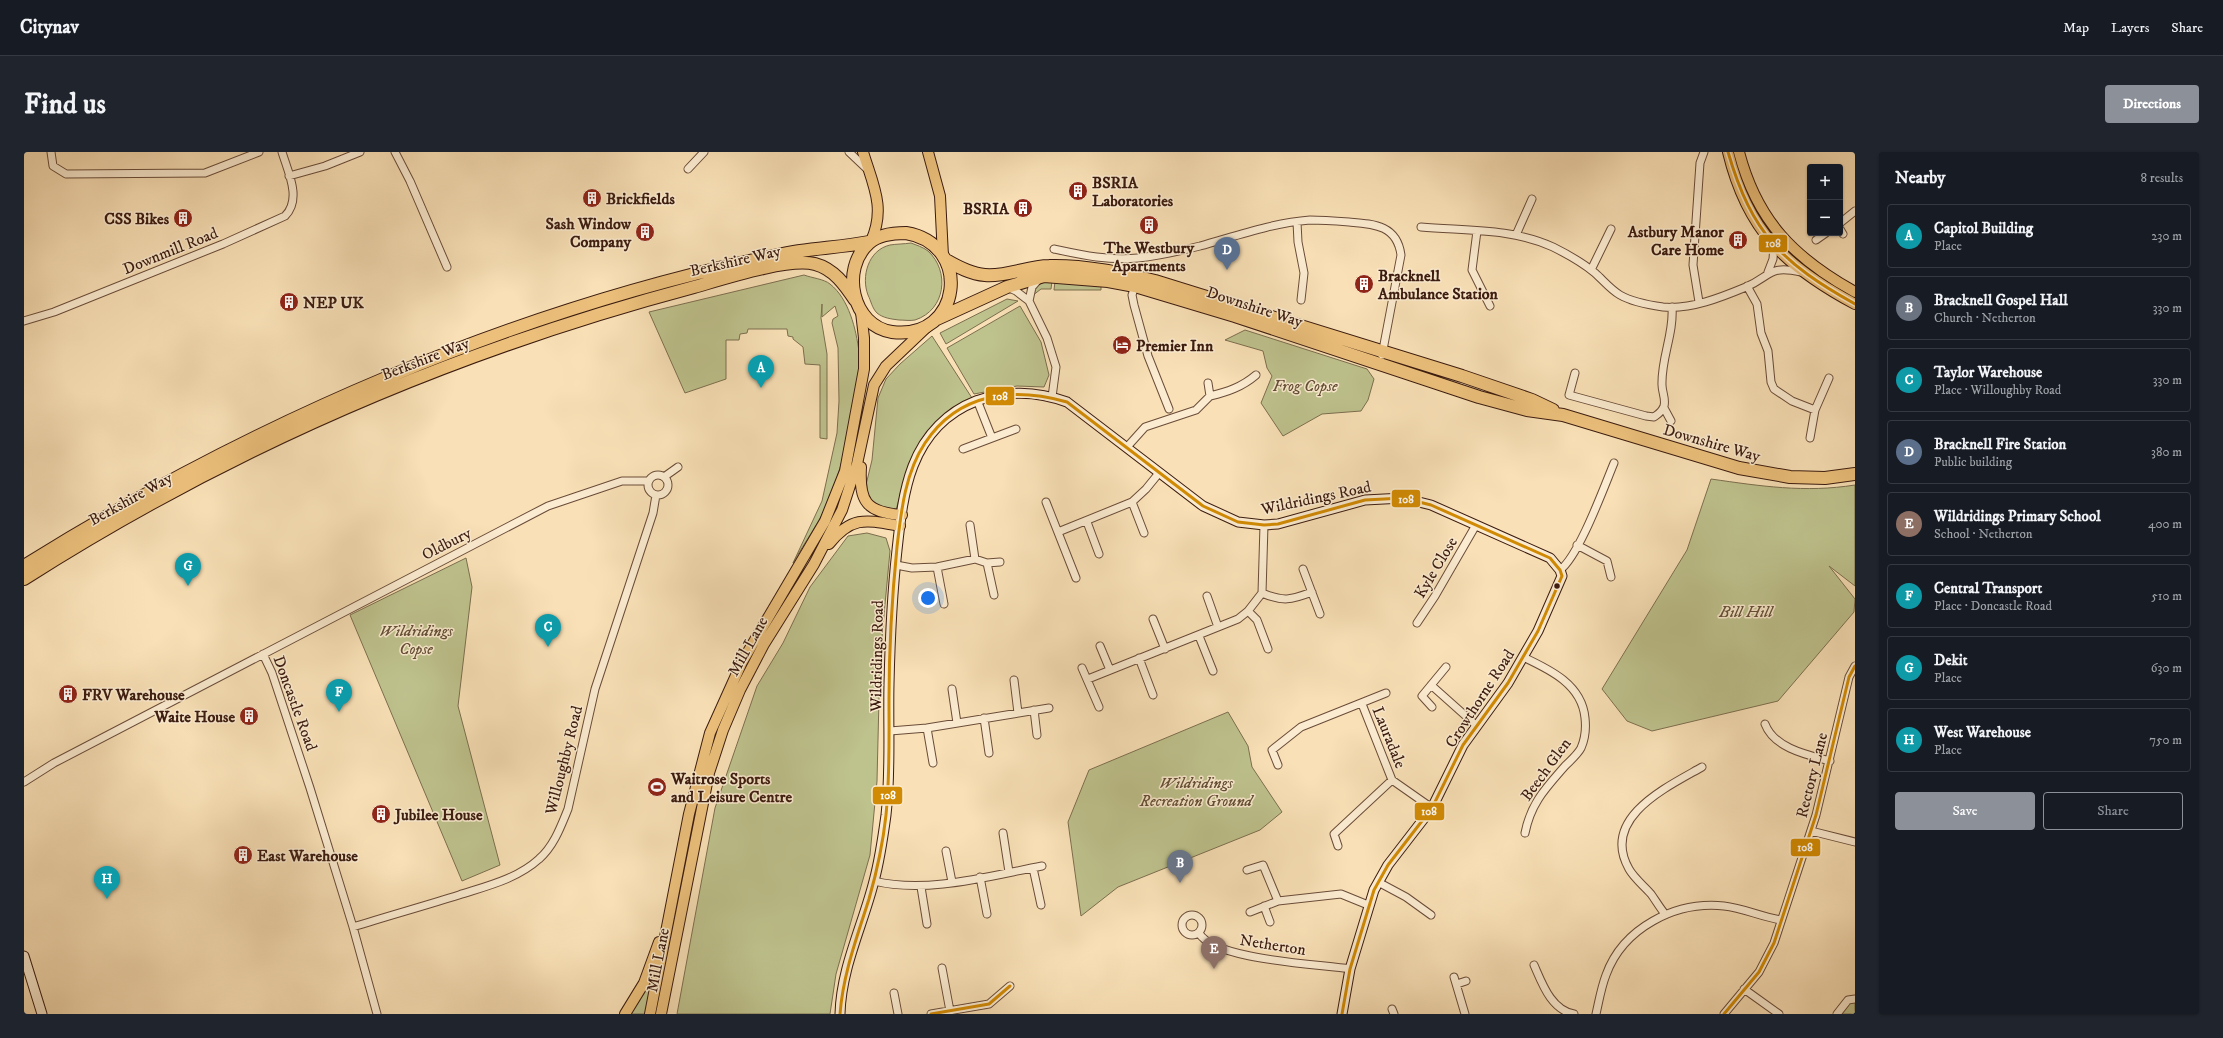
<!DOCTYPE html>
<meta charset="utf-8">
<style>
:root{--surface:#171b24;--page:#20242c;--text:#f1f3f6;--muted:#9ea1a6;--line:#363941;--accent:#8c9099}
body{margin:0;font-family:"IM FELL DW Pica",serif;background:var(--page);color:var(--text)}
.controls{position:absolute;right:12px;top:12px;display:grid;overflow:hidden;border-radius:4px;box-shadow:0 1px 3px #0004}
.controls button{width:36px;height:36px;display:grid;place-items:center;padding:0;border:0;border-bottom:1px solid var(--line);background:var(--surface);color:var(--text);font:20px sans-serif}
.you{position:absolute;left:904px;top:446px;width:14px;height:14px;margin:-10px;border:3px solid #fff;border-radius:50%;background:#1a73e8;box-shadow:0 0 0 6px #1a73e833}
.badge{display:grid;place-items:center;width:26px;height:26px;border-radius:50%;background:var(--accent);color:#fff;font-size:13px;font-weight:700}
.pin{position:absolute;translate:-50% -33px;filter:drop-shadow(0 1px 2px #0008)}
.pin::after{content:'';position:absolute;top:21px;width:14px;height:12px;background:inherit;clip-path:polygon(0 0,100% 0,50% 100%)}
.list{margin:0;padding:0;list-style:none}
h2{display:flex;justify-content:space-between;align-items:center;height:52px;margin:0;padding:0 16px;font-size:17px}
h2 small{font-size:13px;font-weight:400;color:var(--muted)}
.list li{display:grid;grid-template-columns:26px 1fr auto;gap:12px;align-items:center;box-sizing:border-box;height:64px;margin:0 8px 8px;padding:0 8px;border:1px solid var(--line);border-radius:4px}
.list b{display:block;font-size:15px;white-space:nowrap}
.list p{margin:0;font-size:13px;white-space:nowrap;color:var(--muted)}
.list em{font-size:13px;font-style:normal;color:var(--muted)}
.actions{display:flex;gap:8px;padding:12px 16px}
.actions a{flex:1;padding:9px 0;border:1px solid var(--accent);border-radius:4px;text-align:center;font-size:14px;color:var(--accent)}
.actions .main{background:var(--accent);color:#fff}
.map{position:relative;flex:none;width:1831px;height:862px;overflow:hidden;border-radius:4px}
header{display:flex;align-items:center;gap:24px;box-sizing:border-box;height:56px;padding:0 20px;background:var(--surface);border-bottom:1px solid var(--line)}
header strong{font-size:19px}
nav{display:flex;gap:22px;margin-inline-start:auto;font-size:14px}
.intro{display:flex;align-items:center;justify-content:space-between;box-sizing:border-box;height:96px;padding:0 24px}
h1{margin:0;font-size:28px}
.button{padding:10px 18px;border-radius:4px;background:var(--accent);color:#fff;font-size:14px;font-weight:700}
main{display:flex;gap:24px;padding:0 24px}
aside{flex:1;background:var(--surface);border-radius:4px;box-shadow:0 1px 3px #0004}
.map>svg:first-child{display:block}
.green{fill:#bec28d;stroke:#7c6e4e}
.lines{fill:none;stroke-linecap:round;stroke-linejoin:round}
.street-casing{stroke:#6a4c39;stroke-width:9}
.secondary-casing{stroke:#3b1b0f;stroke-width:11}
.primary-casing{stroke:#3b1b0f;stroke-width:12}
.highway-casing{stroke:#3b1b0f;stroke-width:14}
.street{stroke:#fbebd0;stroke-width:7}
.secondary{stroke:#fbebd0;stroke-width:9}
.primary{stroke:#ecc07b;stroke-width:10}
.highway{stroke:#ecc07b;stroke-width:12}
.bus-1-casing{stroke:#fbebd0;stroke-width:6}
.bus-1{stroke:#d18a03;stroke-width:3}
.bus-dot{fill:#3b1b0f;stroke:#fbebd0;stroke-width:1.5}
.labels{text-anchor:middle;stroke-width:3;stroke-linejoin:round;paint-order:stroke}
.poi-label{font-size:16px;font-weight:bold;fill:#3b1b0f;stroke:#fbebd0;text-anchor:start}
.street-label{font-size:16px;fill:#3b1b0f;stroke:#fbebd0}
.park-label{font-size:16px;font-style:italic;fill:#624d35;stroke:#fbebd0}
.line-badge{stroke:#fbebd0;stroke-width:1.5}
.badge-label{font-size:11px;text-anchor:middle;font-weight:bold;fill:#fff}
</style>
<header>
<strong>Citynav</strong>
<nav><a>Map</a><a>Layers</a><a>Share</a></nav>
</header>
<div class="intro"><h1>Find us</h1><a class="button">Directions</a></div>
<main>
<div class="map">
<svg width="1831" height="862" viewBox="0 0 1831 862">
<rect width="100%" height="100%" fill="#f9e0b6"/>
<filter id="stains"><feTurbulence type="fractalNoise" baseFrequency=".005" numOctaves="4"/><feColorMatrix values="0 0 0 0 .2 0 0 0 0 .09 0 0 0 0 .02 0 0 0 .5 -.17"/></filter>
<radialGradient id="worn" r=".72"><stop offset=".6" stop-color="#630" stop-opacity="0"/><stop offset="1" stop-color="#630" stop-opacity=".3"/></radialGradient>
<!-- green -->
<path class="green" d="M 887,91 C 892,93 899,95 904,99 C 926,119 922,158 891,168 C 886,169 880,168 875,168 C 867,167 859,166 853,161 C 848,156 847,149 844,143 C 837,125 844,98 866,93 C 872,92 880,92 887,91 Z
M 780,123 C 788,126 800,127 806,132 C 825,147 832,177 835,200 C 839,232 818,318 805,348 C 796,370 780,391 769,411 L 798,349 L 813,281 L 815,249 L 814,196 L 808,171 L 809,167 L 814,164 L 811,154 L 798,165 L 798,152 L 797,166 L 803,202 L 803,287 L 796,286 L 796,213 L 781,212 L 779,195 L 769,187 L 769,185 L 764,184 L 763,177 L 724,177 L 723,181 L 716,182 L 715,188 L 702,188 L 702,227 L 661,241 L 625,160 Z
M 1020,129 L 1028,129 L 1027,137 L 1017,137 L 1008,144 L 1010,137 Z
M 1031,129 L 1077,131 L 1077,138 L 1030,138 Z
M 983,147 L 994,149 L 922,192 L 916,181 Z
M 996,154 L 1017,190 L 1025,223 L 1020,235 L 993,234 L 950,242 L 923,196 Z
M 1221,178 L 1343,217 L 1350,227 L 1344,248 L 1337,259 L 1298,262 L 1259,284 L 1237,251 L 1248,224 L 1243,216 L 1239,199 L 1201,188 Z
M 908,184 L 948,246 L 922,263 L 880,329 L 872,358 L 850,354 L 841,337 L 848,308 L 854,246 L 862,227 L 876,212 Z
M 1687,327 C 1736,334 1781,341 1831,333 L 1831,434 L 1805,414 L 1831,447 L 1830,460 L 1754,549 L 1628,579 L 1603,569 L 1578,537 L 1663,398 Z
M 843,381 L 862,386 L 866,399 L 856,506 L 853,629 L 846,703 L 812,822 L 806,862 L 653,862 L 691,656 L 733,534 L 759,491 L 786,435 L 824,384 Z
M 442,406 L 448,435 L 434,554 L 476,713 L 438,729 L 326,463 Z
M 1204,560 L 1224,594 L 1228,615 L 1258,660 L 1236,678 L 1094,735 L 1057,764 L 1044,670 L 1065,618 Z
M 632,809 L 621,862 L 604,862 Z
M 1831,848 L 1831,862 L 1816,862 L 1822,854 Z"/>
<g class="lines">
<defs>
<path id="street" d="M 27,0 L 29,14 L 42,22 L 181,21 L 235,0
M 371,0 L 386,29 L 423,115
M 825,0 L 844,18
M 664,17 L 680,0
M 265,24 L 301,14 L 336,0
M 1273,70 L 1274,90 L 1280,121 L 1277,148
M 1816,71 L 1831,59
M 1397,75 C 1441,79 1488,76 1529,95 C 1543,102 1559,111 1571,121 C 1579,128 1586,137 1596,143 C 1608,150 1625,153 1639,155 C 1666,158 1698,145 1722,135 C 1748,124 1743,113 1777,120
M 1816,77 L 1819,82
M 1453,79 L 1448,118 L 1466,154
M 1492,83 L 1508,47
M 1792,88 L 1802,81
M 1030,97 C 1058,103 1085,109 1114,106 C 1135,104 1156,99 1176,94 C 1212,84 1248,71 1286,68 C 1298,68 1312,69 1325,70 C 1350,72 1373,73 1377,103 L 1358,203
M 1567,118 L 1587,77
M 1744,120 L 1749,107 L 1750,93
M 1111,134 L 1108,143 L 1110,153 L 1124,204 L 1145,257
M 1723,134 L 1733,152 L 1737,181 L 1744,199 L 1747,230 L 1750,237 L 1768,249 L 1791,258
M 983,135 L 992,139 L 1005,149 L 1023,186 L 1032,215 L 1028,245
M 1005,149 L 1008,135 L 1015,127
M 1675,150 L 1669,113 L 1676,11 L 1680,0
M 0,169 L 30,160 L 199,92 L 261,64 C 278,47 264,20 258,0
M 1551,221 L 1545,243 L 1622,264 L 1630,265 C 1634,262 1638,260 1640,254 C 1642,247 1638,240 1638,233 C 1637,206 1650,182 1648,155
M 1186,244 C 1203,240 1218,235 1232,223
M 953,248 L 968,286
M 1640,256 L 1647,269
M 1786,286 L 1791,258 L 1805,226
M 1103,295 L 1121,275 L 1172,258 L 1186,244 L 1184,231
M 939,297 L 992,277
M624 333a10 10 0 1 1 20 0a10 10 0 1 1-20 0Z
M 640,325 L 654,315
M 1022,350 L 1052,426
M 1108,350 L 1120,381
M 1063,370 L 1075,402
M 946,373 L 951,407
M 1034,380 L 1108,350 L 1122,337 L 1135,321
M 1553,393 L 1583,409 L 1587,425
M 963,411 L 970,443
M 872,413 L 888,416 L 913,415 L 951,407 L 963,411 L 976,410
M 913,415 L 920,452
M 1279,417 L 1296,462
M 1536,418 C 1555,404 1580,335 1590,311
M 1238,441 C 1259,450 1267,448 1288,440
M 1183,444 L 1194,475
M 1224,459 L 1233,468 L 1244,497
M 1129,467 L 1141,497
M 1393,471 L 1411,444 L 1452,373
M 1175,484 L 1189,519
M 1076,494 L 1086,518
M 239,502 L 248,521 L 286,636 L 329,775 L 353,862
M 1499,505 C 1527,518 1558,533 1561,566 C 1562,575 1561,587 1557,596 C 1554,602 1546,609 1541,614 C 1521,637 1507,651 1501,681
M 1115,506 L 1129,543
M 1058,516 L 1075,555
M 1064,527 L 1214,467 L 1224,459 L 1238,441 L 1240,373
M 990,528 L 994,561
M 1407,533 L 1453,574
M 928,537 L 933,571
M 1338,552 L 1368,628 L 1408,656
M 1408,555 L 1398,544 L 1422,515
M 1010,558 L 1013,583
M 960,566 L 965,601
M 1741,572 C 1750,596 1783,603 1806,609
M 903,576 L 909,611
M 866,579 L 903,576 L 1025,556
M 1254,613 L 1248,598 L 1277,575 L 1362,541
M 0,630 L 30,611 L 524,354 L 598,329 L 625,329
M 1787,679 L 1831,690
M 979,681 L 985,720
M 1314,694 L 1310,682 L 1368,628
M 922,699 L 928,730
M 1009,716 L 1017,753
M 1223,718 L 1239,713 L 1254,749
M 956,725 L 963,762
M 850,729 C 903,742 965,724 1018,714
M 1354,730 L 1382,745 L 1407,763
M 897,735 L 903,772
M 1240,754 L 1246,770
M 1226,760 L 1254,749 L 1317,742 L 1344,753
M 1641,762 C 1636,756 1632,749 1627,742 C 1620,734 1610,726 1605,717 C 1576,666 1643,635 1678,615
M1158 773a10 10 0 1 1 20 0a10 10 0 1 1-20 0Z
M 329,775 C 364,764 400,754 435,743 C 463,734 493,727 515,707 C 530,694 537,674 544,657 L 571,537 L 629,361 L 632,343
M 1175,781 C 1190,808 1294,812 1326,817
M 1510,813 C 1518,831 1527,858 1550,862
M 918,816 L 926,859
M 1430,825 L 1441,862
M 1433,832 L 1442,829
M 1720,837 L 1755,862
M 870,841 L 874,862
M 1368,857 L 1370,862
M 907,862 L 965,852 L 986,834
M 1572,862 C 1575,849 1577,836 1582,823 C 1599,776 1651,749 1700,754 C 1719,756 1738,765 1757,768
M 1700,862 L 1735,820 L 1750,791 L 1792,663 L 1825,525 L 1831,514
M 1813,862 L 1824,848 L 1831,847"/>
<path id="secondary" d="M 0,804 L 18,862
M 816,862 C 817,816 839,773 850,729 C 856,707 859,685 862,663 C 867,619 864,576 865,532 C 866,487 868,443 873,398 C 876,370 879,340 889,314 C 914,249 981,227 1043,250 L 1179,354 L 1214,370 L 1240,373 L 1254,372 L 1341,348 L 1379,346 L 1407,353 L 1526,406 L 1536,418 L 1538,424 L 1514,479 L 1484,531 L 1439,593 L 1408,656 L 1364,713 L 1350,738 L 1326,817 L 1318,862"/>
<path id="primary" d="M 839,0 C 849,33 862,56 847,89
M 904,0 L 916,44 L 919,104
M 1704,0 C 1723,79 1762,115 1831,152
M 1715,0 C 1733,69 1770,106 1831,140
M 837,315 C 835,350 842,360 878,363
M 805,392 C 828,363 843,368 876,374
M 601,862 L 620,831 L 635,790
M 626,862 L 665,662 L 686,581 L 718,510 L 801,369 L 821,319 L 840,217 L 840,186 L 837,160
M 637,862 L 685,621 L 699,578 L 716,538 L 740,492 L 790,412 L 818,358 L 833,312 L 850,233 L 862,214 L 903,175"/>
<path id="highway" d="M 882,81 C 949,92 938,189 868,180 C 828,174 816,117 845,91 C 854,83 870,81 882,81 Z
M 922,108 C 934,115 947,122 961,123 C 983,125 1004,114 1025,114 C 1061,113 1097,121 1131,129 L 1438,224 L 1508,248 L 1529,258
M 913,167 L 983,135 L 1020,124 L 1084,129 L 1111,134 L 1211,164 L 1455,245 L 1503,258 L 1539,263 L 1715,316 L 1766,325 L 1801,326 L 1831,322
M 0,414 C 229,271 490,157 754,103 C 784,96 815,96 845,90
M 0,427 C 207,295 433,198 670,135 C 698,127 765,105 791,112 C 810,117 821,133 831,148"/>
</defs>
<!-- street casing -->
<use href="#street" class="street-casing"/>
<!-- secondary casing -->
<use href="#secondary" class="secondary-casing"/>
<!-- primary casing -->
<use href="#primary" class="primary-casing"/>
<!-- highway casing -->
<use href="#highway" class="highway-casing"/>
<!-- street -->
<use href="#street" class="street"/>
<!-- secondary -->
<use href="#secondary" class="secondary"/>
<!-- primary -->
<use href="#primary" class="primary"/>
<!-- highway -->
<use href="#highway" class="highway"/>
<defs>
<path id="bus-1" d="M 1704,0 C 1728,82 1758,111 1831,152
M 816,862 C 819,822 833,785 845,747 C 853,719 859,691 862,663 C 866,624 865,586 865,547 C 865,496 868,445 873,395 C 877,360 881,321 901,291 C 935,240 989,235 1043,250 L 1179,354 L 1214,370 L 1240,373 L 1254,372 L 1341,348 L 1379,346 L 1407,353 L 1526,406 L 1536,418 L 1538,424 L 1514,479 L 1484,531 L 1439,593 L 1408,656 L 1364,713 L 1350,738 L 1326,817 L 1318,862
M 907,862 L 965,852 L 986,834
M 1700,862 L 1735,820 L 1750,791 L 1792,663 L 1825,525 L 1831,514"/>
</defs>
<!-- bus-1 casing -->
<use href="#bus-1" class="bus-1-casing"/>
<!-- bus-1 -->
<use href="#bus-1" class="bus-1"/>
</g>
<!-- icons -->
<defs>
<symbol id="building-disc" viewBox="-11 -11 22 22"><circle r="9.5" fill="#8f2418" stroke="#fbebd0"/><path d="M-4-6H4V6H1V3H-1V6H-4ZM-2.5-4.3h1.7v1.8h-1.7ZM.8-4.3h1.7v1.8H.8ZM-2.5-1h1.7V.8h-1.7ZM.8-1h1.7V.8H.8Z" fill="#fff"/></symbol>
<symbol id="hotel-disc" viewBox="-11 -11 22 22"><circle r="9.5" fill="#8f2418" stroke="#fbebd0"/><path d="M-6-4.5h1.5V1H6V5H4.5V3h-9V5H-6ZM-4 0a1.8 1.8 0 1 1 3.6 0ZM.5 0V-2.5h3Q6-2.5 6 0Z" fill="#fff"/></symbol>
<symbol id="stadium-disc" viewBox="-11 -11 22 22"><circle r="9.5" fill="#8f2418" stroke="#fbebd0"/><path d="M0-5a6.5 5 0 1 0 0 10a6.5 5 0 1 0 0-10ZM-3.5-1.8h7v3.6h-7Z" fill="#fff"/></symbol>
</defs>
<g fill-rule="evenodd">
<use href="#building-disc" x="1043" y="28" width="22" height="22"/>
<use href="#building-disc" x="557" y="35" width="22" height="22"/>
<use href="#building-disc" x="988" y="45" width="22" height="22"/>
<use href="#building-disc" x="148" y="55" width="22" height="22"/>
<use href="#building-disc" x="1114" y="62" width="22" height="22"/>
<use href="#building-disc" x="610" y="69" width="22" height="22"/>
<use href="#building-disc" x="1703" y="77" width="22" height="22"/>
<use href="#building-disc" x="1329" y="121" width="22" height="22"/>
<use href="#building-disc" x="254" y="139" width="22" height="22"/>
<use href="#hotel-disc" x="1087" y="182" width="22" height="22"/>
<use href="#building-disc" x="33" y="531" width="22" height="22"/>
<use href="#building-disc" x="214" y="553" width="22" height="22"/>
<use href="#stadium-disc" x="622" y="624" width="22" height="22"/>
<use href="#building-disc" x="346" y="651" width="22" height="22"/>
<use href="#building-disc" x="208" y="692" width="22" height="22"/>
</g>
<!-- markers -->
<circle class="bus-dot" cx="1533" cy="434" r="3.5"/>
<g class="labels">
<!-- poi labels -->
<g class="poi-label">
<text x="1068" y="36">BSRIA<tspan x="1068" dy="18">Laboratories</tspan></text>
<text x="582" y="52">Brickfields</text>
<text x="985" y="62" text-anchor="end">BSRIA</text>
<text x="145" y="72" text-anchor="end">CSS Bikes</text>
<text x="607" y="77" text-anchor="end">Sash Window<tspan x="607" dy="18">Company</tspan></text>
<text x="1700" y="85" text-anchor="end">Astbury Manor<tspan x="1700" dy="18">Care Home</tspan></text>
<text x="1125" y="101" text-anchor="middle">The Westbury<tspan x="1125" dy="18">Apartments</tspan></text>
<text x="1354" y="129">Bracknell<tspan x="1354" dy="18">Ambulance Station</tspan></text>
<text x="279" y="156">NEP UK</text>
<text x="1112" y="199">Premier Inn</text>
<text x="58" y="548">FRV Warehouse</text>
<text x="211" y="570" text-anchor="end">Waite House</text>
<text x="647" y="632">Waitrose Sports<tspan x="647" dy="18">and Leisure Centre</tspan></text>
<text x="371" y="668">Jubilee House</text>
<text x="233" y="709">East Warehouse</text>
</g>
<!-- street labels -->
<g class="street-label">
<text transform="translate(146 98) rotate(-22)" y="6">Downmill Road</text>
<text transform="translate(711 108) rotate(-13)" y="6">Berkshire Way</text>
<text transform="translate(1231 154) rotate(18)" y="6">Downshire Way</text>
<text transform="translate(401 206) rotate(-21)" y="6">Berkshire Way</text>
<text transform="translate(1688 290) rotate(16)" y="6">Downshire Way</text>
<text transform="translate(1292 345) rotate(-12)" y="6">Wildridings Road</text>
<text transform="translate(106 346) rotate(-29)" y="6">Berkshire Way</text>
<text transform="translate(422 391) rotate(-27)" y="6">Oldbury</text>
<text transform="translate(1411 415) rotate(-59)" y="6">Kyle Close</text>
<text transform="translate(723 494) rotate(-61)" y="6">Mill Lane</text>
<text transform="translate(852 504) rotate(-89)" y="6">Wildridings Road</text>
<text transform="translate(1455 546) rotate(-57)" y="6">Crowthorne Road</text>
<text transform="translate(272 551) rotate(70)" y="6">Doncastle Road</text>
<text transform="translate(1366 585) rotate(68)" y="6">Lauradale</text>
<text transform="translate(539 608) rotate(-76)" y="6">Willoughby Road</text>
<text transform="translate(1521 617) rotate(-54)" y="6">Beech Glen</text>
<text transform="translate(1787 623) rotate(-76)" y="6">Rectory Lane</text>
<text transform="translate(1249 792) rotate(9)" y="6">Netherton</text>
<text transform="translate(633 808) rotate(-79)" y="6">Mill Lane</text>
</g>
<!-- park labels -->
<g class="park-label">
<text x="1281" y="239">Frog Copse</text>
<text x="1722" y="465">Bill Hill</text>
<text x="392" y="484">Wildridings<tspan x="392" dy="18">Copse</tspan></text>
<text x="1172" y="636">Wildridings<tspan x="1172" dy="18">Recreation Ground</tspan></text>
</g>
</g>
<g class="line-badge">
<rect x="1734" y="82" width="30" height="19" rx="4" fill="#d18a03"/>
<rect x="961" y="234" width="30" height="20" rx="4" fill="#d18a03"/>
<rect x="1367" y="337" width="30" height="19" rx="4" fill="#d18a03"/>
<rect x="848" y="634" width="31" height="19" rx="4" fill="#d18a03"/>
<rect x="1390" y="650" width="31" height="19" rx="4" fill="#d18a03"/>
<rect x="1766" y="686" width="31" height="19" rx="4" fill="#d18a03"/>
</g>
<g class="badge-label">
<text x="1749" y="95">108</text>
<text x="976" y="248">108</text>
<text x="1382" y="351">108</text>
<text x="864" y="647">108</text>
<text x="1405" y="663">108</text>
<text x="1781" y="699">108</text>
</g>
<rect width="100%" height="100%" filter="url(#stains)"/>
<rect width="100%" height="100%" fill="url(#worn)"/>
</svg>
<div class="controls">
<button>+</button>
<button>−</button>
</div>
<div class="you"></div>
<div class="pin badge" style="left:737px;top:236px;background:#0f9aa8">A</div>
<div class="pin badge" style="left:1156px;top:731px;background:#6b7280">B</div>
<div class="pin badge" style="left:524px;top:495px;background:#0f9aa8">C</div>
<div class="pin badge" style="left:1203px;top:118px;background:#5c6f8a">D</div>
<div class="pin badge" style="left:1190px;top:817px;background:#8d6e63">E</div>
<div class="pin badge" style="left:315px;top:560px;background:#0f9aa8">F</div>
<div class="pin badge" style="left:164px;top:434px;background:#0f9aa8">G</div>
<div class="pin badge" style="left:83px;top:747px;background:#0f9aa8">H</div>
</div>
<aside>
<h2>Nearby<small>8 results</small></h2>
<ul class="list">
<li><span class="badge" style="background:#0f9aa8">A</span><div><b>Capitol Building</b><p>Place</p></div><em>230 m</em></li>
<li><span class="badge" style="background:#6b7280">B</span><div><b>Bracknell Gospel Hall</b><p>Church · Netherton</p></div><em>330 m</em></li>
<li><span class="badge" style="background:#0f9aa8">C</span><div><b>Taylor Warehouse</b><p>Place · Willoughby Road</p></div><em>330 m</em></li>
<li><span class="badge" style="background:#5c6f8a">D</span><div><b>Bracknell Fire Station</b><p>Public building</p></div><em>380 m</em></li>
<li><span class="badge" style="background:#8d6e63">E</span><div><b>Wildridings Primary School</b><p>School · Netherton</p></div><em>400 m</em></li>
<li><span class="badge" style="background:#0f9aa8">F</span><div><b>Central Transport</b><p>Place · Doncastle Road</p></div><em>510 m</em></li>
<li><span class="badge" style="background:#0f9aa8">G</span><div><b>Dekit</b><p>Place</p></div><em>630 m</em></li>
<li><span class="badge" style="background:#0f9aa8">H</span><div><b>West Warehouse</b><p>Place</p></div><em>750 m</em></li>
</ul>
<div class="actions"><a class="main">Save</a><a>Share</a></div>
</aside>
</main>
